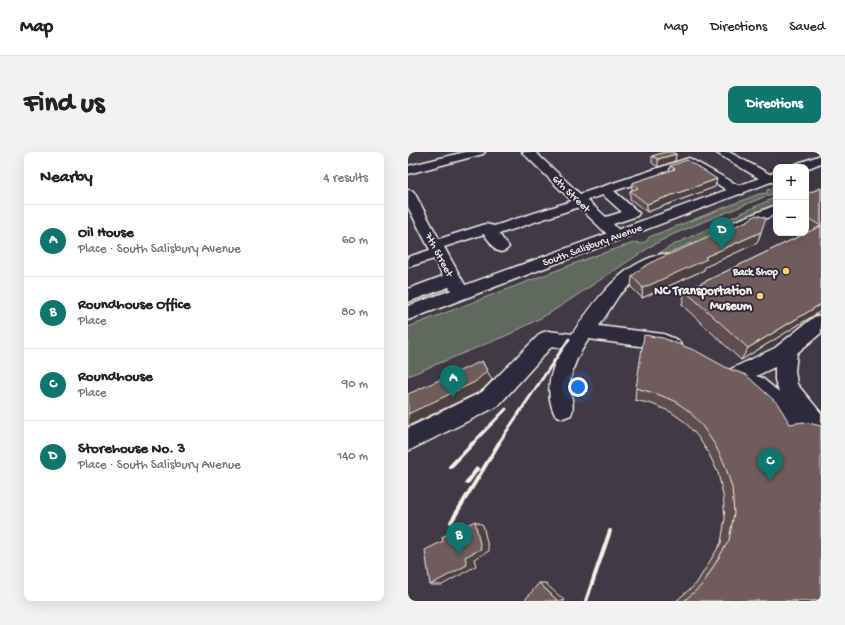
<!DOCTYPE html>
<meta charset="utf-8">
<style>
:root{--surface:#fff;--page:#f2f2f2;--text:#222;--muted:#767676;--line:#e0e0e0;--accent:#0f766e}
body{margin:0;font-family:"Gochi Hand",sans-serif;background:var(--page);color:var(--text)}
.controls{position:absolute;right:12px;top:12px;display:grid;overflow:hidden;border-radius:8px;box-shadow:0 4px 16px #0002}
.controls button{width:36px;height:36px;display:grid;place-items:center;padding:0;border:0;border-bottom:1px solid var(--line);background:var(--surface);color:var(--text);font:20px sans-serif}
.you{position:absolute;left:170px;top:235px;width:14px;height:14px;margin:-10px;border:3px solid #fff;border-radius:50%;background:#1a73e8;box-shadow:0 0 0 6px #1a73e833}
.badge{display:grid;place-items:center;width:26px;height:26px;border-radius:50%;background:var(--accent);color:#fff;font-size:13px;font-weight:700}
.pin{position:absolute;translate:-50% -33px;filter:drop-shadow(0 1px 2px #0008)}
.pin::after{content:'';position:absolute;top:21px;width:14px;height:12px;background:inherit;clip-path:polygon(0 0,100% 0,50% 100%)}
.list{margin:0;padding:0;list-style:none}
h2{display:flex;justify-content:space-between;align-items:center;height:52px;margin:0;padding:0 16px;font-size:17px}
h2 small{font-size:13px;font-weight:400;color:var(--muted)}
.list li{display:grid;grid-template-columns:26px 1fr auto;gap:12px;align-items:center;box-sizing:border-box;height:72px;padding:0 16px;border-top:1px solid var(--line)}
.list b{display:block;font-size:15px;white-space:nowrap}
.list p{margin:0;font-size:13px;white-space:nowrap;color:var(--muted)}
.list em{font-size:13px;font-style:normal;color:var(--muted)}
.map{position:relative;flex:none;width:413px;height:449px;overflow:hidden;border-radius:8px}
header{display:flex;align-items:center;gap:24px;box-sizing:border-box;height:56px;padding:0 20px;background:var(--surface);border-bottom:1px solid var(--line)}
header strong{font-size:19px}
nav{display:flex;gap:22px;margin-inline-start:auto;font-size:14px}
.intro{display:flex;align-items:center;justify-content:space-between;box-sizing:border-box;height:96px;padding:0 24px}
h1{margin:0;font-size:28px}
.button{padding:10px 18px;border-radius:8px;background:var(--accent);color:#fff;font-size:14px;font-weight:700}
main{display:flex;gap:24px;padding:0 24px}
aside{flex:1;background:var(--surface);border-radius:8px;box-shadow:0 4px 16px #0002}
.map>svg:first-child{display:block}
.green{fill:#5f695d;stroke:#aaada2}
.lines{fill:none;stroke-linecap:round;stroke-linejoin:round}
.minor-casing{stroke:#f4f1e8;stroke-width:3}
.major-casing{stroke:#f4f1e8;stroke-width:3}
.minor{fill:#2f2a3d;fill-rule:evenodd}
.major{fill:#2f2a3d;fill-rule:evenodd}
.rail-far1{stroke:#f4f1e8;stroke-width:3}
.rail{stroke:#f4f1e8;stroke-width:4}
.wall{fill:#5f4e4f;stroke:#f4f1e8}
.shaded-wall{fill:#4e4040;stroke:#f4f1e8}
.building{fill:#6f5b5c;stroke:#f4f1e8}
.poi-dot{fill:#ffd166;stroke:#2f2a3d;stroke-width:1.5}
.labels{text-anchor:middle;stroke-width:4;stroke-linejoin:round;paint-order:stroke}
.far-street-label{font-size:11px;fill:#f4f1e8;stroke:#2f2a3d}
.far-poi-label{font-size:11px;font-weight:bold;fill:#f4f1e8;stroke:#2f2a3d;text-anchor:end}
.poi-label{font-size:13px;font-weight:bold;fill:#f4f1e8;stroke:#2f2a3d;text-anchor:end}
</style>
<header>
<strong>Map</strong>
<nav><a>Map</a><a>Directions</a><a>Saved</a></nav>
</header>
<div class="intro"><h1>Find us</h1><a class="button">Directions</a></div>
<main>
<aside>
<h2>Nearby<small>4 results</small></h2>
<ul class="list">
<li><span class="badge">A</span><div><b>Oil House</b><p>Place · South Salisbury Avenue</p></div><em>60 m</em></li>
<li><span class="badge">B</span><div><b>Roundhouse Office</b><p>Place</p></div><em>80 m</em></li>
<li><span class="badge">C</span><div><b>Roundhouse</b><p>Place</p></div><em>90 m</em></li>
<li><span class="badge">D</span><div><b>Storehouse No. 3</b><p>Place · South Salisbury Avenue</p></div><em>140 m</em></li>
</ul>
</aside>
<div class="map">
<svg width="413" height="449" viewBox="0 0 413 449">
<rect width="100%" height="100%" fill="#423946"/>
<filter id="ink" filterUnits="userSpaceOnUse"><feTurbulence type="fractalNoise" baseFrequency=".025" numOctaves="2"/><feDisplacementMap in="SourceGraphic" scale="8" xChannelSelector="R" yChannelSelector="G"/><feConvolveMatrix kernelMatrix="1 2 1 2 8 2 1 2 1" color-interpolation-filters="sRGB"/></filter>
<g filter="url(#ink)">
<!-- green -->
<path class="green" d="M 368,35 L 368,40 L 266,82 L 245,93 L 142,161 L 102,182 L 0,224 L 0,175 L 189,103 L 229,90 L 231,92 L 239,89 L 241,85 L 351,42 L 359,41 L 359,38 Z
M 368,45 L 368,56 L 258,102 L 230,117 L 251,101 L 267,92 Z"/>
<g class="lines">
<defs>
<path id="minor" d="M 57,0 L 77,0 L 75,2 L 0,22 L 0,14 Z
M 114,0 L 127,0 L 172,42 L 281,6 L 335,36 L 336,39 L 335,42 L 325,42 L 281,14 L 206,39 L 231,61 L 229,64 L 205,72 L 215,83 L 213,86 L 208,87 L 203,86 L 171,55 L 91,82 L 101,95 L 98,98 L 93,100 L 88,98 L 76,82 L 36,95 L 61,140 L 58,144 L 52,146 L 46,144 L 41,135 L 0,150 L 0,137 L 35,124 L 26,107 L 0,115 L 0,105 L 22,98 L 0,55 L 0,38 L 5,39 L 7,42 L 31,87 L 78,72 L 86,74 L 164,49 ZM 195,43 L 214,60 L 198,65 L 179,48 Z
M 307,0 L 321,0 L 365,24 L 367,27 L 365,30 L 357,30 Z
M 368,53 L 368,62 L 331,78 L 326,79 L 321,78 L 319,75 L 321,72 Z
M 254,102 L 260,103 L 262,107 L 260,111 L 232,125 L 211,143 L 191,174 L 255,182 L 270,188 L 273,193 L 270,198 L 263,201 L 253,197 L 181,187 C 171,201 162,217 162,236 C 163,246 167,254 163,263 L 155,266 L 147,263 C 136,240 142,217 155,196 L 144,194 L 90,254 L 0,299 L 0,276 L 74,240 L 133,181 L 140,179 L 164,182 C 188,148 211,113 254,102 Z
M 413,163 L 413,181 L 389,201 L 387,219 L 389,232 L 413,261 L 413,288 L 402,283 L 382,278 L 338,238 L 335,232 L 337,229 L 330,232 L 323,229 L 320,223 L 323,217 L 367,196 L 406,165 ZM 367,215 L 367,228 L 371,240 L 354,226 L 348,224 Z"/>
<path id="major" d="M 413,3 L 413,11 L 398,17 L 398,15 L 386,15 L 388,12 Z
M 368,20 L 368,28 L 0,168 L 0,154 Z"/>
</defs>
<!-- minor casing -->
<use href="#minor" class="minor-casing"/>
<!-- major casing -->
<use href="#major" class="major-casing"/>
<!-- minor -->
<use href="#minor" class="minor"/>
<!-- major -->
<use href="#major" class="major"/>
<!-- rail-far1 -->
<path class="rail-far1" d="M 64,292 L 98,257
M 90,292 L 161,187"/>
<!-- rail -->
<path class="rail" d="M 42,315 L 65,291
M 59,331 L 69,317
M 43,370 L 91,291
M 178,449 L 202,379"/>
</g>
<!-- wall -->
<path class="wall" d="M 268,2 L 267,9 L 250,15 L 244,11 L 244,4 Z
M 262,14 L 307,35 L 239,60 L 222,47 L 222,39 L 224,38 L 224,31 L 261,19 Z
M 413,36 L 413,159 L 333,208 L 274,153 L 277,139 L 396,82 L 394,81 L 398,81 L 398,42 Z
M 353,80 L 349,91 L 297,115 L 296,118 L 234,146 L 223,135 L 224,124 Z
M 228,236 L 382,272 L 413,449 L 268,449 L 288,432 L 313,391 L 317,366 L 315,343 L 310,321 L 301,302 L 290,285 L 277,270 L 263,260 L 244,252 L 227,248 Z"/>
<!-- shaded-wall -->
<path class="shaded-wall" d="M 268,2 L 267,9 L 250,15 L 250,7 Z
M 309,27 L 307,35 L 239,60 L 239,52 Z
M 353,80 L 349,91 L 297,115 L 296,118 L 234,146 L 235,136 L 297,105 Z
M 413,152 L 413,159 L 333,208 L 340,196 Z
M 74,209 L 84,228 L 73,239 L 0,274 L 0,262 Z
M 67,369 L 75,373 L 81,399 L 66,407 L 68,414 L 34,433 L 22,433 L 57,405 Z
M 131,431 L 137,431 L 157,449 L 150,449 Z"/>
<!-- building -->
<path class="building" d="M 257,0 L 264,0 L 268,2 L 250,7 L 244,4 Z
M 279,8 L 309,27 L 239,52 L 222,39 L 230,36 L 224,31 L 267,17 L 262,14 Z
M 413,36 L 413,74 L 398,65 L 398,42 Z
M 348,63 L 358,66 L 353,80 L 297,105 L 299,107 L 235,136 L 224,124 L 234,116 L 250,107 L 339,69 Z
M 413,74 L 413,152 L 340,196 L 277,139 Z
M 236,183 L 255,186 L 288,199 L 319,216 L 338,223 L 369,251 L 382,272 L 396,270 L 413,274 L 413,449 L 276,449 L 295,432 L 321,388 L 326,361 L 324,336 L 317,313 L 307,293 L 295,275 L 282,260 L 267,249 L 246,241 L 228,236 Z
M 74,209 L 79,219 L 67,230 L 0,262 L 0,242 Z
M 67,369 L 73,397 L 57,405 L 59,413 L 22,433 L 17,398 L 35,389 L 34,385 Z
M 131,431 L 150,449 L 116,449 Z"/>
</g>
<!-- markers -->
<g class="poi-dot">
<circle cx="378" cy="119" r="4"/>
<circle cx="352" cy="144" r="4"/>
</g>
<g class="labels">
<!-- far-street labels -->
<g class="far-street-label">
<text transform="translate(164 41) rotate(44)" y="4">6th Street</text>
<text transform="translate(184 92) rotate(-20)" y="4">South Salisbury Avenue</text>
<text transform="translate(32 102) rotate(62)" y="4">7th Street</text>
</g>
<!-- far-poi labels -->
<g class="far-poi-label">
<text x="370" y="123">Back Shop</text>
</g>
<!-- poi labels -->
<g class="poi-label">
<text x="344" y="142">NC Transportation<tspan x="344" dy="15">Museum</tspan></text>
</g>
</g>
</svg>
<div class="controls">
<button>+</button>
<button>−</button>
</div>
<div class="you"></div>
<div class="pin badge" style="left:45px;top:246px">A</div>
<div class="pin badge" style="left:51px;top:403px">B</div>
<div class="pin badge" style="left:362px;top:329px">C</div>
<div class="pin badge" style="left:314px;top:98px">D</div>
</div>
</main>
